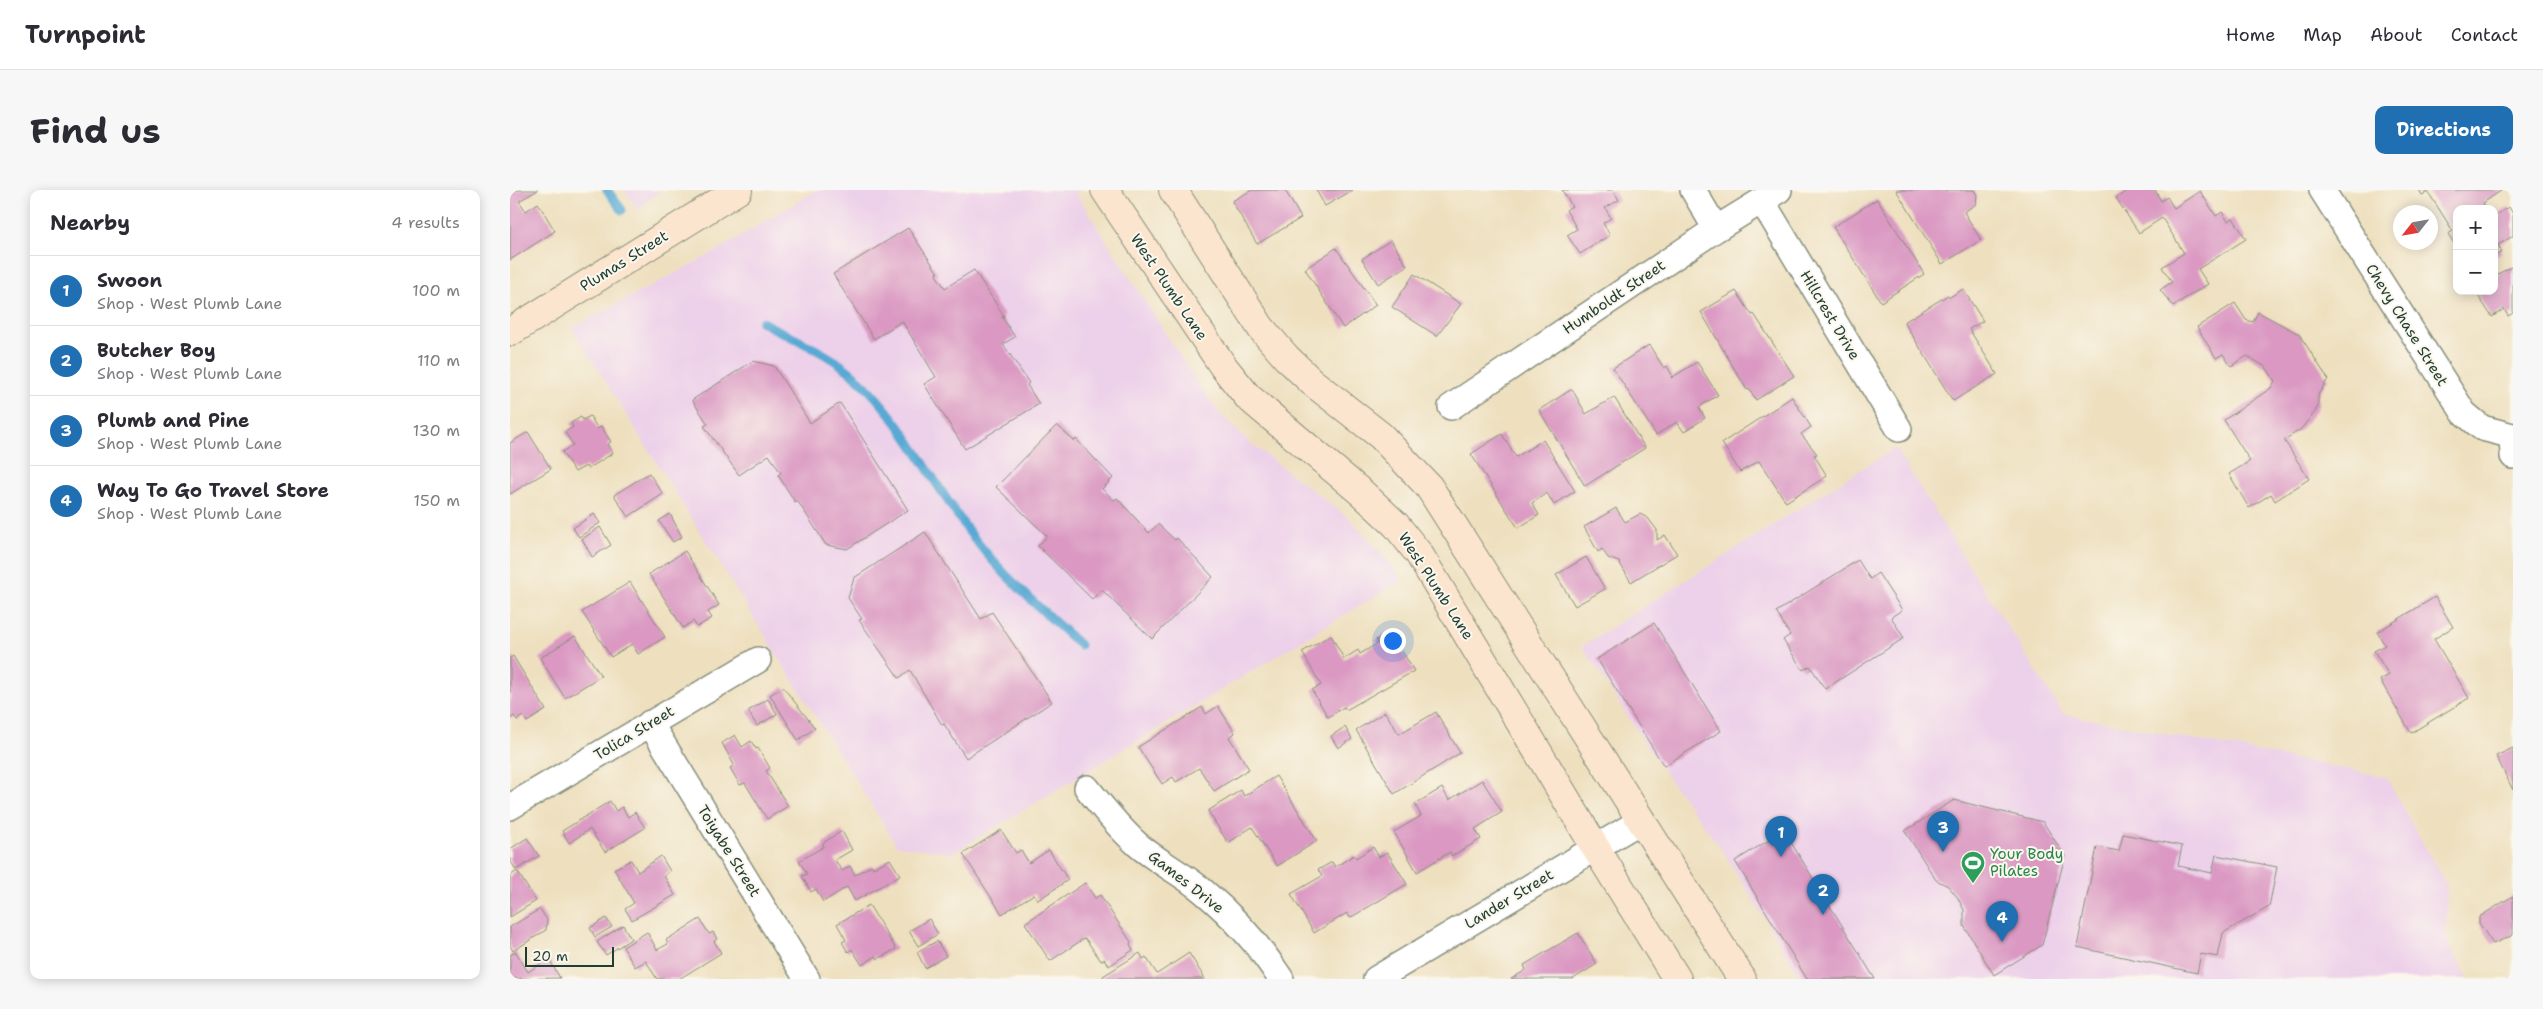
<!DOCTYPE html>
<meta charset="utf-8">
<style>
:root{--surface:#fff;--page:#f7f7f7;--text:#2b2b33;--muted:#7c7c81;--line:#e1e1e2;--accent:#1f6fb2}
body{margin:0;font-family:"Shantell Sans",sans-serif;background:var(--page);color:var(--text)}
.controls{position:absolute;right:15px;top:15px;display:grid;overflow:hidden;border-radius:10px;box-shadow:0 2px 12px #0003}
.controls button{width:45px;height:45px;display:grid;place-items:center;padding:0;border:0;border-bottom:1px solid var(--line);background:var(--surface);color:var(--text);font:25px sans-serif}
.compass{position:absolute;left:1883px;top:15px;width:45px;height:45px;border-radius:50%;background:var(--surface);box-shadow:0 2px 12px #0003;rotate:239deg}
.scale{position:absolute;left:15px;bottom:12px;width:89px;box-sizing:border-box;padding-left:5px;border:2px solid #1f3d34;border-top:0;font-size:14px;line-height:18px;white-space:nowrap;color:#1f3d34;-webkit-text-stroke:4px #fbf7ec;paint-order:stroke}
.you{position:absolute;left:882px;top:450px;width:18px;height:18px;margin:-12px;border:4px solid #fff;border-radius:50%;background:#1a73e8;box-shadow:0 0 0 8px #1a73e833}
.badge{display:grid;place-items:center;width:32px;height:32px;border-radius:50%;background:var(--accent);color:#fff;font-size:16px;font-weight:700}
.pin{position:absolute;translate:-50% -41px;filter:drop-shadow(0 1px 2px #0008)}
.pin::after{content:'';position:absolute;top:26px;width:18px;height:15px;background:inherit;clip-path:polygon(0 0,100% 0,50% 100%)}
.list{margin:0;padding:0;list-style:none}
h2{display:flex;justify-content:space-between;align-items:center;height:65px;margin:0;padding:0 20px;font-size:21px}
h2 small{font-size:16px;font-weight:400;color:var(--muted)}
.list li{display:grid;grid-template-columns:32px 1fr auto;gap:15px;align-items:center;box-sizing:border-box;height:70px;padding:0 20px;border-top:1px solid var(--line)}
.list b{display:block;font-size:19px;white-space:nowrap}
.list p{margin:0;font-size:16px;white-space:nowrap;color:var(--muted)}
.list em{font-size:16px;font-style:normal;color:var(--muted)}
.map{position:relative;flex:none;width:2003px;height:789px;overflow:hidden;border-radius:10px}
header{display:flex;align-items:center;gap:30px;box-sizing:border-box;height:70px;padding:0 25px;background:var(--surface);border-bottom:1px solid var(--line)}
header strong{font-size:24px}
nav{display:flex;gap:28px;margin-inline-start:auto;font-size:18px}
.intro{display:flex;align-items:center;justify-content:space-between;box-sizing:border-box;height:120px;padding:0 30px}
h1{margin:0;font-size:35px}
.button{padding:12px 22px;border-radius:10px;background:var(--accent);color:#fff;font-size:18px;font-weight:700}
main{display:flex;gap:30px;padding:0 30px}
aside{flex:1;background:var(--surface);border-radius:10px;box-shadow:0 2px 12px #0003}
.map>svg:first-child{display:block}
.built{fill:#edd0e9}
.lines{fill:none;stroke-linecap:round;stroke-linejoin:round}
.stream{stroke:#58a9d3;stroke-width:9}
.building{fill:#da98c2}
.street-casing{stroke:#868e7a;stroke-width:28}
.secondary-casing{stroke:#868e7a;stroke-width:30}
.street{stroke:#fff;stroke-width:25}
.secondary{stroke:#fce5cf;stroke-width:28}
.labels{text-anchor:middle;stroke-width:4;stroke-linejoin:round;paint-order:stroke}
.street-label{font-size:15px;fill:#1f3d34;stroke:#fbf7ec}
.leisure-label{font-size:15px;fill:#27864d;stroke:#fbf7ec;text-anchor:start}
</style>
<header>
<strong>Turnpoint</strong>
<nav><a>Home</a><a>Map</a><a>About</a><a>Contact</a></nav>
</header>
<div class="intro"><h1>Find us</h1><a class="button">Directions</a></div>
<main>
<aside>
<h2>Nearby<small>4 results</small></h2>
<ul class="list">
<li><span class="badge">1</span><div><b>Swoon</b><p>Shop · West Plumb Lane</p></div><em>100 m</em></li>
<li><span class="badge">2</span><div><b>Butcher Boy</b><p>Shop · West Plumb Lane</p></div><em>110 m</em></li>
<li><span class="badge">3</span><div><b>Plumb and Pine</b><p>Shop · West Plumb Lane</p></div><em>130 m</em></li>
<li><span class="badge">4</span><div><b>Way To Go Travel Store</b><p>Shop · West Plumb Lane</p></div><em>150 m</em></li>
</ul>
</aside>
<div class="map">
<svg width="2003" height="789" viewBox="0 0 2003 789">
<rect width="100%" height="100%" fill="#fbf7ec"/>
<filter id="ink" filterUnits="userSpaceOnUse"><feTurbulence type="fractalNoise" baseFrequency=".02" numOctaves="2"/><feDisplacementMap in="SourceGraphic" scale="10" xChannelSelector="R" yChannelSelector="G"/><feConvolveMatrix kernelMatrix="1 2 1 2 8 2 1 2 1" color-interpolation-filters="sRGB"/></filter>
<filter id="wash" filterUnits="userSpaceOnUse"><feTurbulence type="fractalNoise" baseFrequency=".0096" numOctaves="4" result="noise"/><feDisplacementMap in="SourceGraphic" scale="20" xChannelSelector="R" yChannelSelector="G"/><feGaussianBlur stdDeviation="1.12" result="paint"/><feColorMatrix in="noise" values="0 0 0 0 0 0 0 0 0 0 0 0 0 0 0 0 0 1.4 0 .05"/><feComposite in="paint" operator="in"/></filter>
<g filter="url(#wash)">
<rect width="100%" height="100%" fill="#eee0bf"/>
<!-- built -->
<path class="built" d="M 114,0 L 150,0 L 128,20 Z
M 307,0 L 564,0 L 688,194 L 711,225 L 739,252 L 840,329 L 874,366 L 892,390 L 443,663 L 387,656 L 62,138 L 203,63 Z
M 1385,258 L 1553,524 L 1876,587 L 1937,696 L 1936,751 L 1959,789 L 1292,789 L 1212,660 L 1154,582 L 1072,456 Z"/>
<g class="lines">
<!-- stream -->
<path class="stream" d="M 97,0 L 112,20
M 252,132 C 283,149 321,163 347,188 C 396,233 423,295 463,347 C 494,387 533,421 570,455"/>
</g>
<g id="blocks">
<!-- building -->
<path class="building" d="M 0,0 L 28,0 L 9,11 L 16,21 L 28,13 L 45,41 L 0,70 Z
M 742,0 L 775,0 L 791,28 L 747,54 L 722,11 Z
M 806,0 L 843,0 L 815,16 Z
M 1052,0 L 1103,0 L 1109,10 L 1095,18 L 1101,28 L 1093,33 L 1100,45 L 1070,64 L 1057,45 L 1067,39 L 1056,20 L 1062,16 Z
M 1386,0 L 1464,0 L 1467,5 L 1466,14 L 1454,22 L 1471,50 L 1432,74 Z
M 1618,0 L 1645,0 L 1651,11 L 1657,7 L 1664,18 L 1690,1 L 1706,26 L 1712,22 L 1718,31 L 1723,28 L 1736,49 L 1688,79 L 1698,94 L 1663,116 L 1650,100 L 1662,92 L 1652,77 L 1674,63 L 1652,28 L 1629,43 L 1606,8 Z
M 1909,0 L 1992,0 L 1973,13 L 1976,19 L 1947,19 L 1947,58 L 1938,44 L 1943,41 L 1918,2 L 1912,5 Z
M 1367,9 L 1414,84 L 1371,112 L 1323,37 Z
M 1999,17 L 2003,24 L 2003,46 L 1988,55 L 1992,62 L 1984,67 L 1984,26 Z
M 398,38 L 428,83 L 426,85 L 435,98 L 464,80 L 494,126 L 492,127 L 505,147 L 493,154 L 519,193 L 517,195 L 529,214 L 455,259 L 414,194 L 426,187 L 392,131 L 364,149 L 323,84 Z
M 881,50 L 897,76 L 868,94 L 852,69 Z
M 826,58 L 866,115 L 833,138 L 795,79 Z
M 2003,76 L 2003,123 L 1998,126 L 1994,119 L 1982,127 L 1965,101 L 1984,101 L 1984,86 Z
M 904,84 L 951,114 L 927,146 L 882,117 Z
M 1453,99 L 1473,131 L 1459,139 L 1487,184 L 1443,211 L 1394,132 L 1438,105 L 1440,107 Z
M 1226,101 L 1242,125 L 1244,124 L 1284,186 L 1246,210 L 1239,199 L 1237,200 L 1191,122 Z
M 1725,113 L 1736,130 L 1743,132 L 1748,122 L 1789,144 L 1818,189 L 1808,205 L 1808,216 L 1805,222 L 1790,240 L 1774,250 L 1799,289 L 1765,311 L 1761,304 L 1739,318 L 1719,284 L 1740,271 L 1714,230 L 1761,198 L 1765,191 L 1756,177 L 1737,166 L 1721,176 L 1713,164 L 1706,168 L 1687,137 Z
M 1139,155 L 1154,178 L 1157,176 L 1162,185 L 1161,188 L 1187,172 L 1208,205 L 1189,217 L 1195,228 L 1174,242 L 1167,232 L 1146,245 L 1103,178 Z
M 243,171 L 264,176 L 300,233 L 330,213 L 398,320 L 337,359 L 316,355 L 287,310 L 285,312 L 268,285 L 271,283 L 259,265 L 229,285 L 194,236 L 198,234 L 182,210 Z
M 1062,199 L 1076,224 L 1104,207 L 1135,258 L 1075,296 L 1029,220 Z
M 1282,207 L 1301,237 L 1291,244 L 1307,264 L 1304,265 L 1317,286 L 1276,312 L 1249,271 L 1230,282 L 1212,253 Z
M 80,226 L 88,239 L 91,236 L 101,252 L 97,254 L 103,263 L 78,279 L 76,276 L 65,282 L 52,262 L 63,255 L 55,242 L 63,237 L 61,233 L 71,227 L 73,230 Z
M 547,235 L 564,251 L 566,249 L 603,288 L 592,299 L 604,310 L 607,308 L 639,343 L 648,334 L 665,350 L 667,348 L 703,387 L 642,449 L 592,400 L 582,409 L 528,356 L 537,346 L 486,297 Z
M 18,242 L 41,279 L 0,304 L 0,253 Z
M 992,244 L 1006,267 L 1033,250 L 1065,301 L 1044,315 L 1037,303 L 1022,313 L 1029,325 L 1008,338 L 961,264 Z
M 139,283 L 153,304 L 118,327 L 104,305 Z
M 1106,318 L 1115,332 L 1130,324 L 1138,328 L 1147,340 L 1147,350 L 1155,345 L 1167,364 L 1121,392 L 1109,372 L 1098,368 L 1092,359 L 1088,362 L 1074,337 Z
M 84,324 L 90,333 L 69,347 L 63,338 Z
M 160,324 L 172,347 L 163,352 L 149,331 Z
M 90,337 L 101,355 L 82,367 L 72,349 Z
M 415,342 L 471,429 L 482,422 L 542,512 L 456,568 L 434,534 L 432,535 L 400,480 L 389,488 L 349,430 L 352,429 L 338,408 L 344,388 Z
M 175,361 L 209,415 L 198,422 L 202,428 L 187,437 L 183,431 L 173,438 L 139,384 Z
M 1076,367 L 1095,399 L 1065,416 L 1046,385 Z
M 1348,370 L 1360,389 L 1368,383 L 1392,420 L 1381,427 L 1394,448 L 1315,499 L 1300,476 L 1293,480 L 1273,450 L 1280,445 L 1266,422 Z
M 120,392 L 155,447 L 128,464 L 122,454 L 101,467 L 72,422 Z
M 1925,407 L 1943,437 L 1924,449 L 1959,508 L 1901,543 L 1870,490 L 1879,485 L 1864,461 L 1875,455 L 1867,442 Z
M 1144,433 L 1211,541 L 1154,576 L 1087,469 Z
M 880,441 L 904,481 L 836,520 L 834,517 L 818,527 L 802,500 L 811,495 L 792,462 L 821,445 L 834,469 L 848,460 L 850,464 L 868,453 L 866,450 Z
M 65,446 L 91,486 L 55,508 L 30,468 Z
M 3,466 L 36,520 L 17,532 L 13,526 L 7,530 L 4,526 L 0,529 L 0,468 Z
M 273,497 L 305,538 L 288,550 L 260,505 Z
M 258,509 L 267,524 L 247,536 L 238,521 Z
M 708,516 L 725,543 L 719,547 L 739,579 L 704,601 L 689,578 L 666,592 L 663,587 L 652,594 L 628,557 L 692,517 L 696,524 Z
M 875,522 L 889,544 L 926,522 L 950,563 L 884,604 L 846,540 Z
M 835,537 L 842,549 L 828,558 L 821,546 Z
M 225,545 L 232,557 L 241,551 L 246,559 L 248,558 L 260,578 L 256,581 L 278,616 L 257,629 L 235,593 L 230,595 L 220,578 L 224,575 L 212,553 Z
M 2003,558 L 2003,600 L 1986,566 Z
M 766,586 L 807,651 L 767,676 L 742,637 L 718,653 L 698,621 L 731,600 L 734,606 Z
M 972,590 L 992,622 L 965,639 L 971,649 L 942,666 L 940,662 L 907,682 L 884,642 L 911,626 L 905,614 L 932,598 L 939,610 Z
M 1444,610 L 1533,632 L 1555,666 L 1532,755 L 1484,785 L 1454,736 L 1454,720 L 1448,708 L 1438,696 L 1426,690 L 1395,641 Z
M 100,611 L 106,621 L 112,617 L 118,627 L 125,622 L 135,638 L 95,662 L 80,639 L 59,653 L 52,641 Z
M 491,640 L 506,663 L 511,660 L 519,673 L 539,660 L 558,690 L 528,710 L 524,704 L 492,724 L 453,664 Z
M 332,641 L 342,660 L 325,670 L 332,681 L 340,676 L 345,685 L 362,675 L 363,678 L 380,669 L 390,685 L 345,711 L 337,697 L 313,712 L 306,699 L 301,702 L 292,686 L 297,684 L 289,671 L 313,657 L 313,653 Z
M 1274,641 L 1365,789 L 1297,789 L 1225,671 Z
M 1613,644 L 1672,656 L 1668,676 L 1702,683 L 1706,665 L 1767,677 L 1759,717 L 1713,743 L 1708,767 L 1691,764 L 1687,783 L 1567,757 L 1587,657 L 1609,661 Z
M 17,648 L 29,666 L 6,680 L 0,670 L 0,659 Z
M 863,657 L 869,667 L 877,662 L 897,694 L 840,728 L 837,723 L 804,743 L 781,704 L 812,686 L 808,680 L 822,672 L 825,677 L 844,665 L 846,668 Z
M 151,666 L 160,681 L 154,686 L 165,705 L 122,730 L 115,719 L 124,713 L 104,679 L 121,670 L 128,682 Z
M 7,681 L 26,711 L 0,727 L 0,686 Z
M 575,693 L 585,708 L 590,705 L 621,752 L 620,754 L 623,760 L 599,776 L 594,769 L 591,771 L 575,748 L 540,771 L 515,733 Z
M 2003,706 L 2003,745 L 1983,754 L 1969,733 L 1969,727 Z
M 359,715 L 386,759 L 368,769 L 366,766 L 352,775 L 342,759 L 338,762 L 332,752 L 336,750 L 327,734 Z
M 30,719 L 37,730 L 36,740 L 3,761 L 0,756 L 0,737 Z
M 96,728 L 102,737 L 85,747 L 80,738 Z
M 190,729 L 199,744 L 203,742 L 207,749 L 204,751 L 211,763 L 169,789 L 147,789 L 136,771 L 125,777 L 113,757 L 137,742 L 147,760 L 158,754 L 156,750 Z
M 419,729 L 428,744 L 408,756 L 399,741 Z
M 113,735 L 121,749 L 96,765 L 87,752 Z
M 1068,743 L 1087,774 L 1063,789 L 1001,789 L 1016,780 L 1014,775 Z
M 427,751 L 436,766 L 415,778 L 407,762 Z
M 6,762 L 18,782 L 39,769 L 50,788 L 0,789 L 0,765 Z
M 630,763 L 633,769 L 636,767 L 647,784 L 679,763 L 695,789 L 594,789 L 593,786 Z"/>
</g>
</g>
<g filter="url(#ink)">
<use href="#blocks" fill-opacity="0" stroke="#868e7a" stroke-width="1"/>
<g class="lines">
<defs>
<path id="street" d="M 1183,0 L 1206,39
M 1812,0 L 1954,223 L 1972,238 L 2003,246
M 1252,11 L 1389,239
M 941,217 L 1206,39 L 1269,0
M 2002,246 L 2003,266
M 140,533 L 297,789
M 577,598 C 593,618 609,638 628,655 C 648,672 673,684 693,701 C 723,726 750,756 771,789
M 0,617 L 248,470
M 866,789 L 1132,630"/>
<path id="secondary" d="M 595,0 L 713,176 L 738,207 L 853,304 L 886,335 L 909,364 L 1085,657 L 1167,789
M 663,0 L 751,138 L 776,167 L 802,192 L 871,246 L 919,297 L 1232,789
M 0,142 L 228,0"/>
</defs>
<!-- street casing -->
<use href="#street" class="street-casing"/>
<!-- secondary casing -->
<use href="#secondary" class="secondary-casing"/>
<!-- street -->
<use href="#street" class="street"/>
<!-- secondary -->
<use href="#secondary" class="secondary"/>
</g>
</g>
<!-- icons -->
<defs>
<symbol id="stadium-pin" viewBox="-11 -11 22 30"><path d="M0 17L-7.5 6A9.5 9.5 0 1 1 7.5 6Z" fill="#2e9e5b" stroke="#fbf7ec"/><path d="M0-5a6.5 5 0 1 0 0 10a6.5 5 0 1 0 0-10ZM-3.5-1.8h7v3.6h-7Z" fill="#fff"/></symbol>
</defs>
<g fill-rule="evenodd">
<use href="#stadium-pin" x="1449" y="659" width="28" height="38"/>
</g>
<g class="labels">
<!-- street labels -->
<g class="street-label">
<text transform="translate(114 71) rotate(-32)" y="5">Plumas Street</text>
<text transform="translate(659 97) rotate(56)" y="5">West Plumb Lane</text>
<text transform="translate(1104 107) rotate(-34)" y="5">Humboldt Street</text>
<text transform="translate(1320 125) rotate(59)" y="5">Hillcrest Drive</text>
<text transform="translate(1897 135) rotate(58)" y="5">Chevy Chase Street</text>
<text transform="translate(926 396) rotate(57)" y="5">West Plumb Lane</text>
<text transform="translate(124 543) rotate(-31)" y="5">Tolica Street</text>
<text transform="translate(219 661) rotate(58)" y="5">Toiyabe Street</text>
<text transform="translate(676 692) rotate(38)" y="5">Games Drive</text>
<text transform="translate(999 709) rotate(-31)" y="5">Lander Street</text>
</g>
<!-- leisure labels -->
<g class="leisure-label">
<text x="1480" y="669">Your Body<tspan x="1480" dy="17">Pilates</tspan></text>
</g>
</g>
</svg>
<div class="controls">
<button>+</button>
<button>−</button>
</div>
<svg class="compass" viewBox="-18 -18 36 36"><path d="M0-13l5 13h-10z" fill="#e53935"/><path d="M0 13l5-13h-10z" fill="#7c7c81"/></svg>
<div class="scale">20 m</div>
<div class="you"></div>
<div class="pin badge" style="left:1271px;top:667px">1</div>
<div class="pin badge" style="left:1313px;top:725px">2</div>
<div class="pin badge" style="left:1433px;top:662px">3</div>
<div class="pin badge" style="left:1492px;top:752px">4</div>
</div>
</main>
